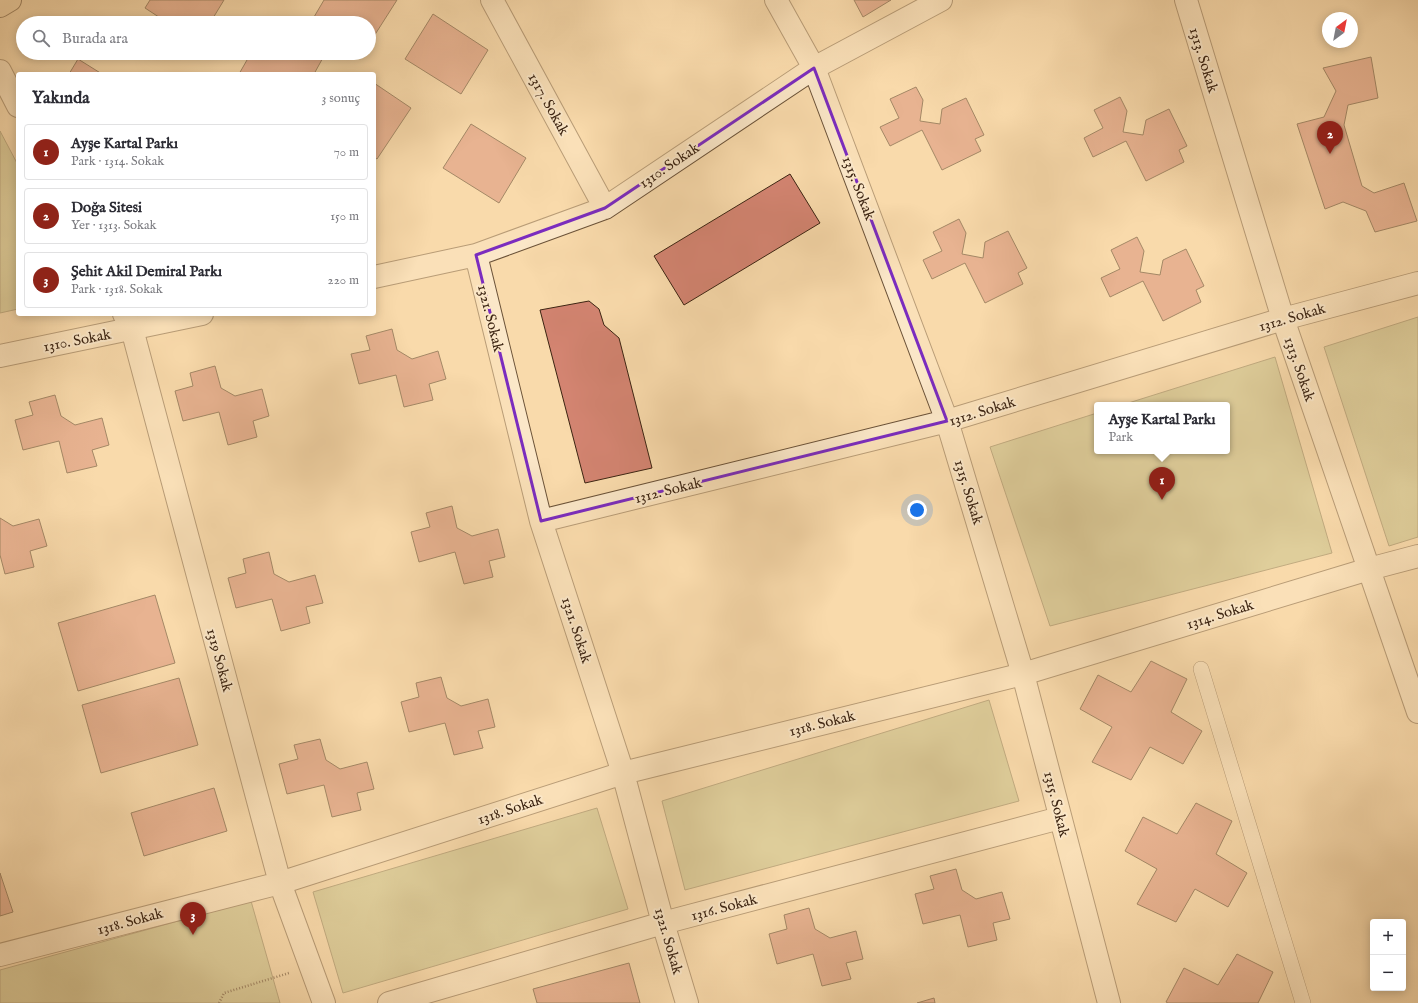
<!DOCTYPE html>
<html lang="tr">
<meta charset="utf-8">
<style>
:root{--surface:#fff;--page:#f7f7f7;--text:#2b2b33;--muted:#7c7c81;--line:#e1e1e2;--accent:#8f2418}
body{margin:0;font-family:"IM FELL English",serif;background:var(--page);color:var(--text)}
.controls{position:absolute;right:12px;bottom:12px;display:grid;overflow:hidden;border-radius:4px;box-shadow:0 2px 10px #0003}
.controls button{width:36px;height:36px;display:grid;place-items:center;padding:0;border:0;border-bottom:1px solid var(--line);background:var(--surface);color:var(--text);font:20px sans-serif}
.compass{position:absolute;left:1322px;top:12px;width:36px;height:36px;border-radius:50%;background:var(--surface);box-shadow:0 2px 10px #0003;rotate:32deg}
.you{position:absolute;left:917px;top:510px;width:14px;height:14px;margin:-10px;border:3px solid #fff;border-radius:50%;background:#1a73e8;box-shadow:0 0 0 6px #1a73e833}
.badge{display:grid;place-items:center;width:26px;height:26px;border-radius:50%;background:var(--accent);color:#fff;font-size:13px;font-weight:700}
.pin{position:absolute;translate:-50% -33px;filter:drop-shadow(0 1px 2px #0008)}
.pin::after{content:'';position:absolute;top:21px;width:14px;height:12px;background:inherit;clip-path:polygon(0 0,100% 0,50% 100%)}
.popup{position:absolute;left:1094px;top:402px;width:136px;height:52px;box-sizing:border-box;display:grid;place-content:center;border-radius:4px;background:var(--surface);filter:drop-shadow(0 1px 3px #0005);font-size:13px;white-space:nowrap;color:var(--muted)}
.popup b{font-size:15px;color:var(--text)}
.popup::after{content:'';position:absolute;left:50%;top:100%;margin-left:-8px;border:8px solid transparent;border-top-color:var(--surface)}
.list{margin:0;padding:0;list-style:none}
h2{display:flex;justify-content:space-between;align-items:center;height:52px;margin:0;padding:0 16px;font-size:17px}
h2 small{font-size:13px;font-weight:400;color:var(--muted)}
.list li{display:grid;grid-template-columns:26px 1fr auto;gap:12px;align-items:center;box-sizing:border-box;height:56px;margin:0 8px 8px;padding:0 8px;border:1px solid var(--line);border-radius:4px}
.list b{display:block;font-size:15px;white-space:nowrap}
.list p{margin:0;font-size:13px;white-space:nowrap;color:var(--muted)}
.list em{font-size:13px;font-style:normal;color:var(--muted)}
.icon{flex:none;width:22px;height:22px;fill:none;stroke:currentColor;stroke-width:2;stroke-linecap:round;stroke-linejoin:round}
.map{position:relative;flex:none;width:1418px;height:1003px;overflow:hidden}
.search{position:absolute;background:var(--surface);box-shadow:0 2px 10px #0003;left:16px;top:16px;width:360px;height:44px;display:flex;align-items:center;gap:10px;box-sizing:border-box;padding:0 14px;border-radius:22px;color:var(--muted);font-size:15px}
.panel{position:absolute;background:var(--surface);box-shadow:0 2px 10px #0003;left:16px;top:72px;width:360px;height:244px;border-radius:4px}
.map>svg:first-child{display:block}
.green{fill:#bfbf88;stroke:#7e724d}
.building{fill:#d38471;stroke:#3c2412}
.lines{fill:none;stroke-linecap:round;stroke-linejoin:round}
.lane-casing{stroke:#6b5238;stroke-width:16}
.street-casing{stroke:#6b5238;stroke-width:24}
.primary-casing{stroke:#3c2412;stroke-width:24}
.path{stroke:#3c2412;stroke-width:2.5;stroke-dasharray:1 2;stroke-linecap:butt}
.lane{stroke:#fbe7c8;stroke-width:15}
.street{stroke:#fbe7c8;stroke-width:22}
.primary{stroke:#f9daab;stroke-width:22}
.marked{fill:none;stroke:#7b2cbf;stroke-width:3;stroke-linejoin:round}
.labels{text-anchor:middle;stroke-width:4;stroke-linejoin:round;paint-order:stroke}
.street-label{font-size:15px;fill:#3c2412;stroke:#fbe7c8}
</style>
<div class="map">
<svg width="1418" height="1003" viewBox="0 0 1418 1003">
<rect width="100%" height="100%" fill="#f9daab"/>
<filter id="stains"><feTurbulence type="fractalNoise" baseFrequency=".005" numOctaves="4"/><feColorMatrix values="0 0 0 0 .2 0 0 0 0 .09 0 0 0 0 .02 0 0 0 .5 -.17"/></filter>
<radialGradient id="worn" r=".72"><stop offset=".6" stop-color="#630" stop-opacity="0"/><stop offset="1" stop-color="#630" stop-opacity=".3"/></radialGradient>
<!-- green -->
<path class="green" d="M 0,131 L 18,165 L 18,309 L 0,313 Z
M 1418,317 L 1418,537 L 1389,546 L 1324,347 Z
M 1275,357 L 1332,553 L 1050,626 L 990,447 L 1097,413 L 1097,451 L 1227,451 L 1227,405 L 1122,405 Z
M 989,700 L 1019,801 L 685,890 L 662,801 Z
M 597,808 L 628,909 L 343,993 L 313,892 Z
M 251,901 L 280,1003 L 0,1003 L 0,970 Z"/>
<!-- building -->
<path class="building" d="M 150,0 L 224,0 L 210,23 L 168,23 L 145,8 Z
M 324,0 L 397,0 L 369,44 L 369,23 L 324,23 L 314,17 Z
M 854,0 L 891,0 L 863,17 Z
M 433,14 L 488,50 L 461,94 L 405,59 Z
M 251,53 L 323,53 L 325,54 L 314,74 L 239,74 Z
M 1371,57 L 1378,98 L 1348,105 L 1344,125 L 1362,186 L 1374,193 L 1404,183 L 1417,221 L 1375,232 L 1366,211 L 1343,202 L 1325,209 L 1297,124 L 1324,117 L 1336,91 L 1323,68 Z
M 78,59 L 102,74 L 69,74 Z
M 374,83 L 411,108 L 377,159 L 374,157 Z
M 916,87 L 923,100 L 920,121 L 940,124 L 942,109 L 966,98 L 984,135 L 975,139 L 981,151 L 942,170 L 922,130 L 890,146 L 880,127 L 899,118 L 890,99 Z
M 1120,97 L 1127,111 L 1123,132 L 1143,135 L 1146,120 L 1169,109 L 1187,146 L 1179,150 L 1184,162 L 1146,181 L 1126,141 L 1093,157 L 1084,138 L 1103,128 L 1094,110 Z
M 471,124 L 526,158 L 499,203 L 443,168 Z
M 790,174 L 820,223 L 684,305 L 654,256 Z
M 959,219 L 966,233 L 962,254 L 983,258 L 985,242 L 1008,231 L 1027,268 L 1018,273 L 1023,284 L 985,303 L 965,263 L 932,279 L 923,260 L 942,251 L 933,232 Z
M 1137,237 L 1144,251 L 1140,272 L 1160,275 L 1163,260 L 1186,249 L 1204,286 L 1196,290 L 1201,302 L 1163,321 L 1143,281 L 1110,297 L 1101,278 L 1120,269 L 1111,250 Z
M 589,301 L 599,309 L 604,325 L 619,338 L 652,468 L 585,483 L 540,310 Z
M 392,329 L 397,350 L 412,359 L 438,351 L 446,379 L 429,384 L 433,400 L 404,407 L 396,375 L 359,384 L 351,354 L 370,350 L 366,336 Z
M 215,366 L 221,388 L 235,396 L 262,389 L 269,416 L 253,421 L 257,437 L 228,445 L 219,412 L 183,421 L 175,391 L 193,386 L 190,373 Z
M 55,395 L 61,416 L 75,425 L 102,418 L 109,445 L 92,450 L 97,466 L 67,473 L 59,441 L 23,450 L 15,420 L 33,415 L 29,402 Z
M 452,506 L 457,528 L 472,536 L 498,529 L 505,557 L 489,561 L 493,577 L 464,584 L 455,552 L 419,562 L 411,532 L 430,527 L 426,513 Z
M 0,518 L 13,526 L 39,519 L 47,546 L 30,551 L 34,567 L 5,574 L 0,555 Z
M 269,552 L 274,574 L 289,582 L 315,575 L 323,603 L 306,607 L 310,623 L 281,631 L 272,599 L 236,608 L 228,578 L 246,573 L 243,559 Z
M 155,595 L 175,663 L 78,691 L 58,623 Z
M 1151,661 L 1187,679 L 1171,712 L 1202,731 L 1183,764 L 1150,747 L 1131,780 L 1092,762 L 1112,727 L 1080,709 L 1098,675 L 1131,692 Z
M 441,677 L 447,698 L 461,706 L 488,699 L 495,727 L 478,731 L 483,748 L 454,755 L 445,723 L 409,732 L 401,702 L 419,697 L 416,683 Z
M 179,678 L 198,745 L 101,773 L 82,705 Z
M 320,739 L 326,760 L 340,769 L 367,762 L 374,789 L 357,793 L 361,810 L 332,817 L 324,785 L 287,794 L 279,764 L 298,759 L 294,745 Z
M 214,788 L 227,831 L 144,856 L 131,813 Z
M 1196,803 L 1232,821 L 1216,854 L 1247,873 L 1228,907 L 1195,889 L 1176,922 L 1137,904 L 1157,869 L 1125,851 L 1143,817 L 1177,834 Z
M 956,869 L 962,890 L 976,899 L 1002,892 L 1010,919 L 993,923 L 997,940 L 968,947 L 960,915 L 923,924 L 915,894 L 934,889 L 930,876 Z
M 0,873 L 13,912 L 0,916 Z
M 809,908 L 815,929 L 830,938 L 856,931 L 863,959 L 846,963 L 851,979 L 822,986 L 813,954 L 777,964 L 769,934 L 787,929 L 784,915 Z
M 1237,954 L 1273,972 L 1258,1003 L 1168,1003 L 1166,1002 L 1184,968 L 1218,985 Z
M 629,963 L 640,1003 L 537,1003 L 533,989 Z
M 934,998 L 935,1003 L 917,1003 Z"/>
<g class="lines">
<defs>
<path id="lane" d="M 1201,669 L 1303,1003"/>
<path id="street" d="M 492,0 L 605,208
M 776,0 L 814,68 L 947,421 L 1023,674 L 1109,1003
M 1186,0 L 1283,319 L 1418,712
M 0,71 L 18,106
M 476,255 L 541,521 L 623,773 L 663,923 L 687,1003
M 374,277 L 476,255 L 605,208 L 814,68 L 941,0
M 124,314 L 132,329 L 280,883 L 324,1003
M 0,356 L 202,314
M 541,521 L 947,421 L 1283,319 L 1418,283
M 0,955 L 280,883 L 623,773 L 1023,674 L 1369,569 L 1418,556
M 389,1003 L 663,923 L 1060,818"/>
<path id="primary" d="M 0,6 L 10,0"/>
</defs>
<!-- lane casing -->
<use href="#lane" class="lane-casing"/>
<!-- street casing -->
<use href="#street" class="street-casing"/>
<!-- primary casing -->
<use href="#primary" class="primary-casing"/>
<!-- path -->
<path class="path" d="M 219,1003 L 224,993 L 289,973"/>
<!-- lane -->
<use href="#lane" class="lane"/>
<!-- street -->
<use href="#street" class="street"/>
<!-- primary -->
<use href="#primary" class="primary"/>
</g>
<!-- marked area -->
<path d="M0 0H1418V1003H0ZM 814,68 L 947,421 L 541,521 L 476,255 L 605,208 Z" fill="#f9daab" fill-opacity=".55" fill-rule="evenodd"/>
<path class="marked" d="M 814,68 L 947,421 L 541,521 L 476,255 L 605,208 Z"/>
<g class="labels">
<!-- street labels -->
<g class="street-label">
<text transform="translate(1204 60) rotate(73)" y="5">1313. Sokak</text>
<text transform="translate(549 104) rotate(61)" y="5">1317. Sokak</text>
<text transform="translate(669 165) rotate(-34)" y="5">1310. Sokak</text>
<text transform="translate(859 188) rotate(69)" y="5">1315. Sokak</text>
<text transform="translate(1292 317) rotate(-16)" y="5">1312. Sokak</text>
<text transform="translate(491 318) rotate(76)" y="5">1321. Sokak</text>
<text transform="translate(77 340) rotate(-11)" y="5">1310. Sokak</text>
<text transform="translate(1300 369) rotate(71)" y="5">1313. Sokak</text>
<text transform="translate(982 411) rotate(-17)" y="5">1312. Sokak</text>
<text transform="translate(668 490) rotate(-14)" y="5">1312. Sokak</text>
<text transform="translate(969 492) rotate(73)" y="5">1315. Sokak</text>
<text transform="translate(1220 614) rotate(-17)" y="5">1314. Sokak</text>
<text transform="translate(577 630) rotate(72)" y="5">1321. Sokak</text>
<text transform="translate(220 660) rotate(75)" y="5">1319 Sokak</text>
<text transform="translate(822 723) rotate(-14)" y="5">1318. Sokak</text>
<text transform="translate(1057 804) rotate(76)" y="5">1315. Sokak</text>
<text transform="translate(510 809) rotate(-18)" y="5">1318. Sokak</text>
<text transform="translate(724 907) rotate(-15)" y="5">1316. Sokak</text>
<text transform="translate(130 921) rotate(-15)" y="5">1318. Sokak</text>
<text transform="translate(669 941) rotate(74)" y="5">1321. Sokak</text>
</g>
</g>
<rect width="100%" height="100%" filter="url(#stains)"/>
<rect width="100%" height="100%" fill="url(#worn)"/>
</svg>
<div class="controls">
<button>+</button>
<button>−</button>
</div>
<svg class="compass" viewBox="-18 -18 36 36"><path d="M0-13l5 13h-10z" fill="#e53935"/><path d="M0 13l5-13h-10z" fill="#7c7c81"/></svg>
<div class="you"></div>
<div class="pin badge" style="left:1162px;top:500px">1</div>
<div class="popup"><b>Ayşe Kartal Parkı</b>Park</div>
<div class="pin badge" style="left:1330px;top:154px">2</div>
<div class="pin badge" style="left:193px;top:935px">3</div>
<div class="search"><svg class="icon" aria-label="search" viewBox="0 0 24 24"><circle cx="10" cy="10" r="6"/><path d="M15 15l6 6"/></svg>Burada ara</div>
<section class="panel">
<h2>Yakında<small>3 sonuç</small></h2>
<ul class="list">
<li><span class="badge">1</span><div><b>Ayşe Kartal Parkı</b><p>Park · 1314. Sokak</p></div><em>70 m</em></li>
<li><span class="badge">2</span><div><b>Doğa Sitesi</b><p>Yer · 1313. Sokak</p></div><em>150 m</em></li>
<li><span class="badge">3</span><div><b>Şehit Akil Demiral Parkı</b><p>Park · 1318. Sokak</p></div><em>220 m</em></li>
</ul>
</section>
</div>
